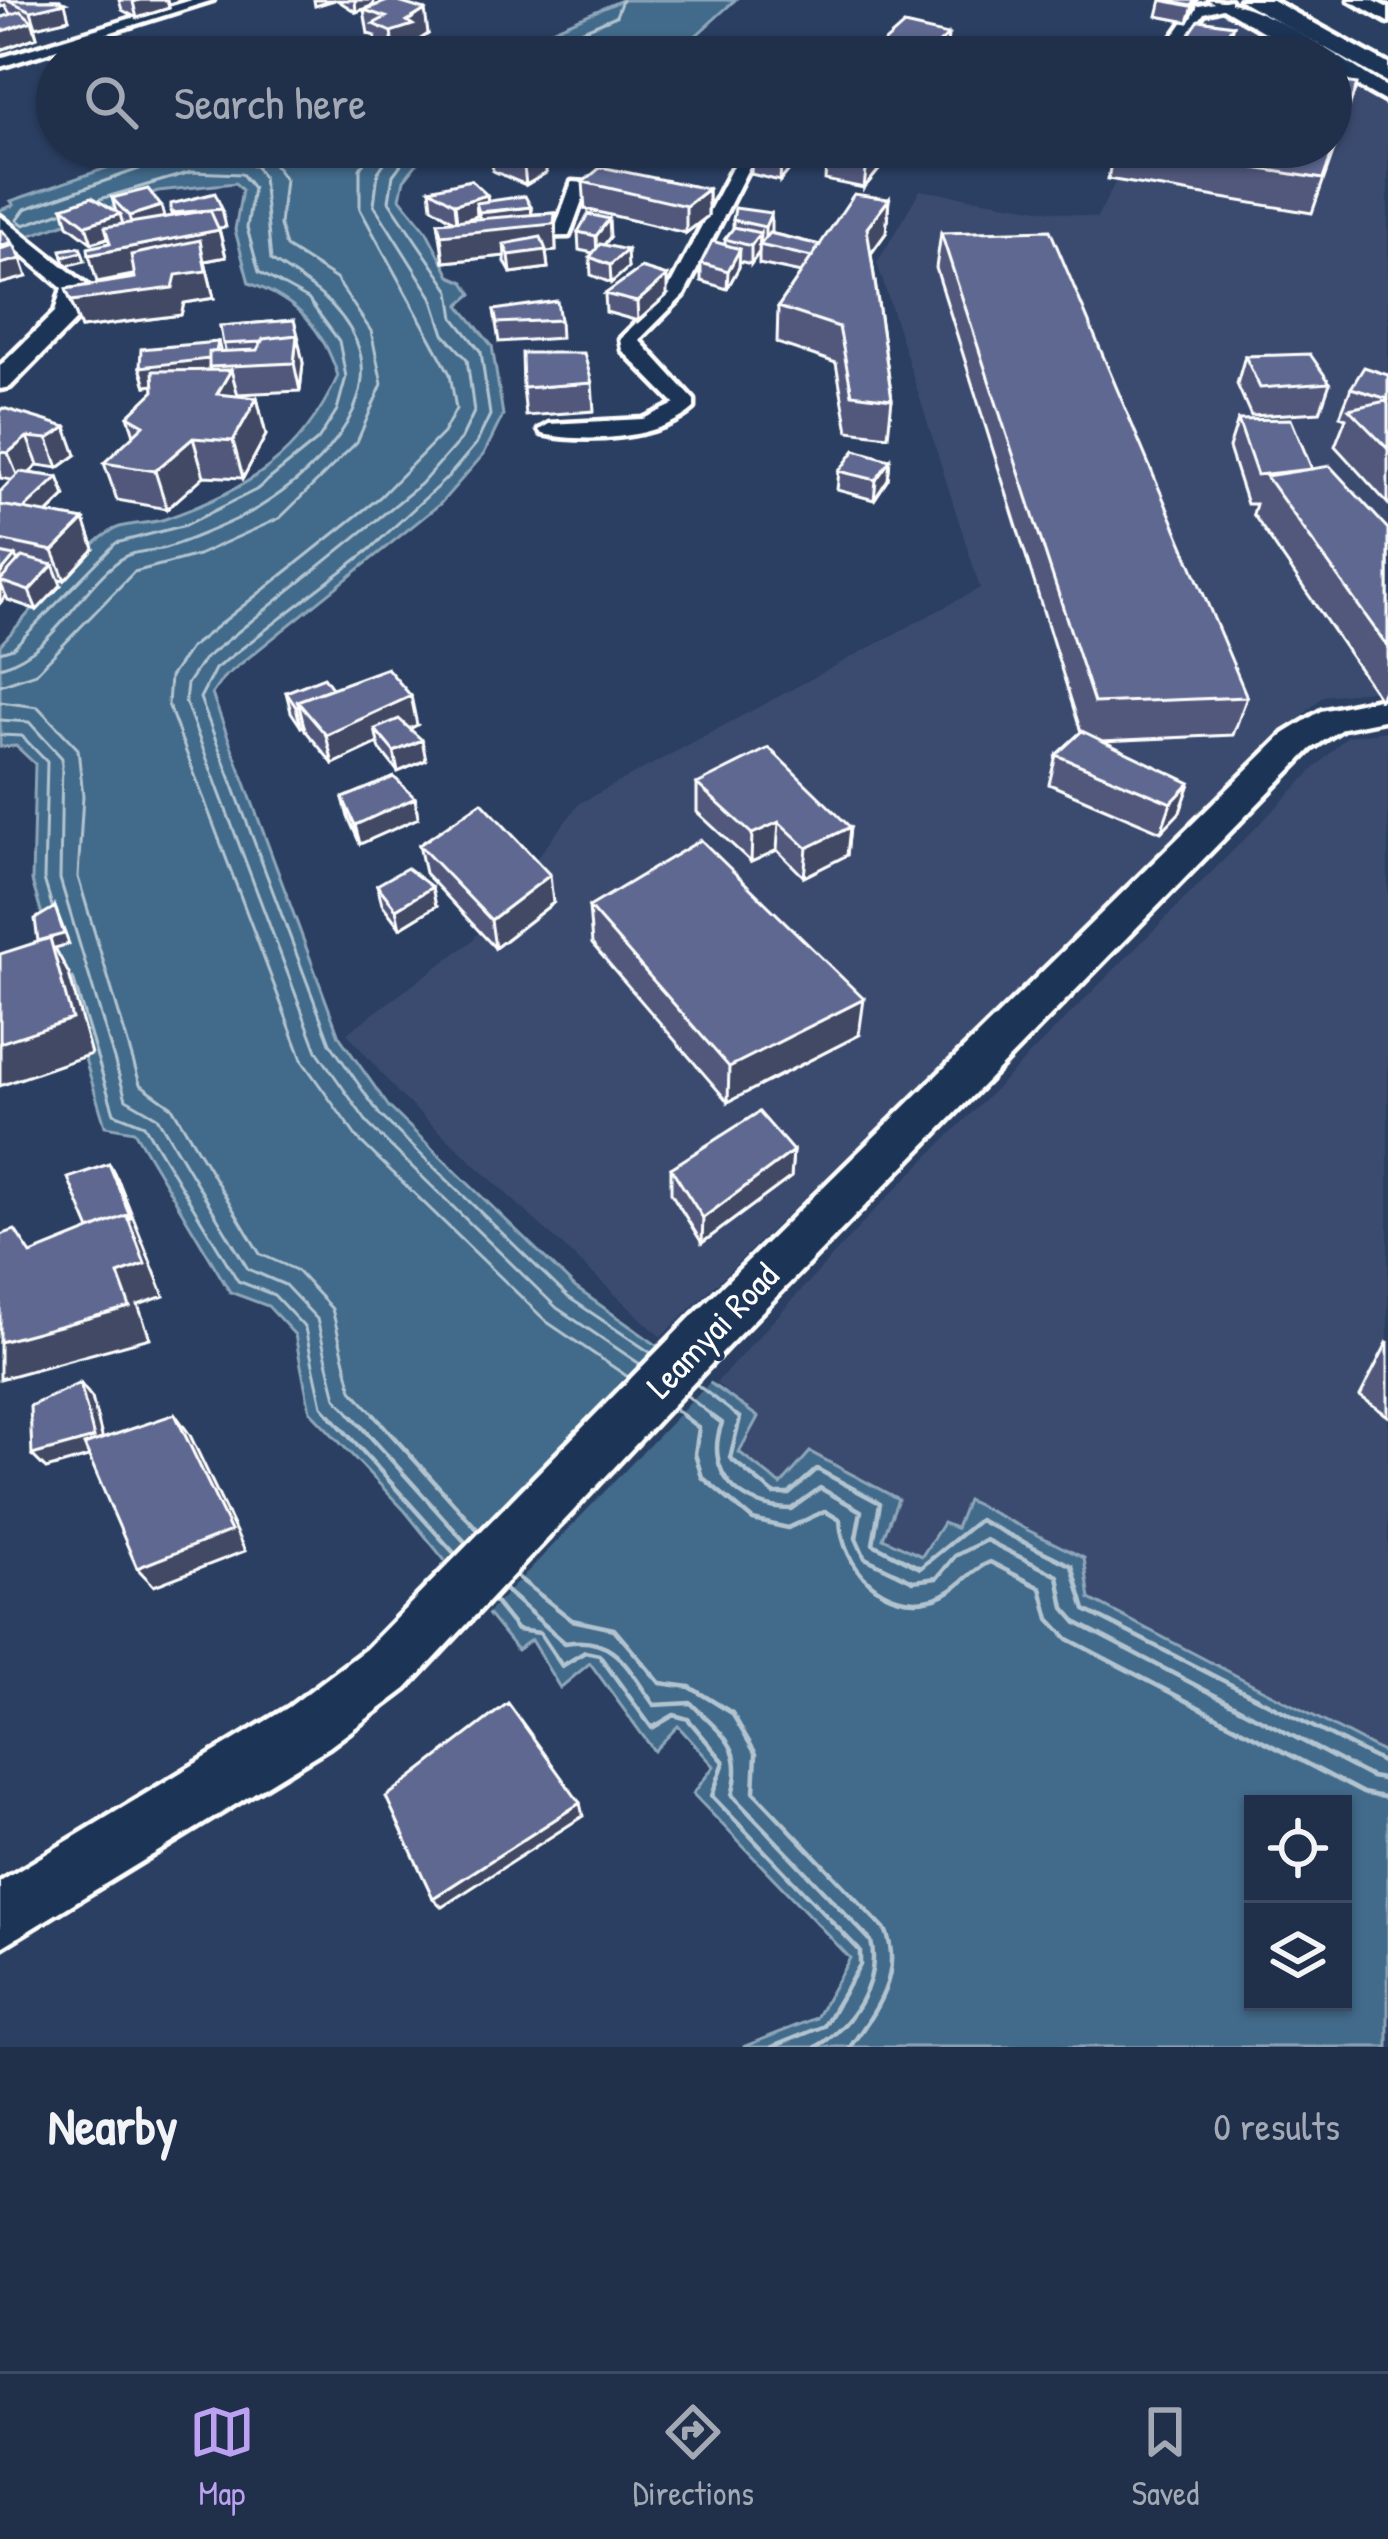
<!DOCTYPE html>
<style>
:root{--surface:#202f4a;--page:#2d3b54;--text:#f1f3f6;--muted:#a2a9b5;--line:#3d4a62;--accent:#bca0f2}
body{margin:0;font-family:"Patrick Hand",sans-serif;background:var(--page);color:var(--text)}
.controls{position:absolute;right:36px;bottom:36px;display:grid;overflow:hidden;border-radius:0px;box-shadow:0 3px 9px #0004}
.controls button{width:108px;height:108px;display:grid;place-items:center;padding:0;border:0;border-bottom:3px solid var(--line);background:var(--surface);color:var(--text);font:60px sans-serif}
.list{margin:0;padding:0;list-style:none}
h2{display:flex;justify-content:space-between;align-items:center;height:156px;margin:0;padding:0 48px;font-size:51px}
h2 small{font-size:39px;font-weight:400;color:var(--muted)}
.icon{flex:none;width:66px;height:66px;fill:none;stroke:currentColor;stroke-width:2;stroke-linecap:round;stroke-linejoin:round}
.map{position:relative;flex:none;width:1388px;height:2047px;overflow:hidden}
.search{position:absolute;background:var(--surface);box-shadow:0 3px 9px #0004;left:36px;right:36px;top:36px;height:132px;display:flex;align-items:center;gap:30px;box-sizing:border-box;padding:0 42px;border-radius:66px;color:var(--muted);font-size:45px}
.sheet{height:324px;background:var(--surface)}
nav{display:flex;justify-content:space-around;align-items:center;box-sizing:border-box;height:168px;border-top:3px solid var(--line);background:var(--surface);font-size:33px;color:var(--muted)}
nav a{display:grid;justify-items:center;gap:6px}
nav .on{color:var(--accent)}
.map>svg:first-child{display:block}
.built{fill:#3a4b70}
.water{fill:#426b8a;stroke:#8ea6b9;stroke-width:3;fill-rule:evenodd}
.pier{fill:#2a3f62}
.lines{fill:none;stroke-linecap:round;stroke-linejoin:round}
.shore-far1{stroke:#b3c4d0;stroke-width:3}
.shore{stroke:#b3c4d0;stroke-width:4.5}
.street-casing{stroke:#fff;stroke-width:9}
.secondary-casing{stroke:#fff;stroke-width:9}
.highway-casing{stroke:#fff;stroke-width:9}
.street{fill:#1d3557;fill-rule:evenodd}
.secondary{fill:#1d3557;fill-rule:evenodd}
.highway{fill:#1d3557;fill-rule:evenodd}
.wall{fill:#51597c;stroke:#fff;stroke-width:3}
.shaded-wall{fill:#424965;stroke:#fff;stroke-width:3}
.building{fill:#5e6890;stroke:#fff;stroke-width:3}
.labels{text-anchor:middle;stroke-width:9;stroke-linejoin:round;paint-order:stroke}
.street-label{font-size:36px;fill:#fff;stroke:#1d3557}
</style>
<div class="map">
<svg width="1388" height="2047" viewBox="0 0 1388 2047">
<rect width="100%" height="100%" fill="#2a3f62"/>
<filter id="ink" filterUnits="userSpaceOnUse"><feTurbulence type="fractalNoise" baseFrequency=".00833" numOctaves="2"/><feDisplacementMap in="SourceGraphic" scale="24" xChannelSelector="R" yChannelSelector="G"/><feConvolveMatrix kernelMatrix="1 2 1 2 8 2 1 2 1" color-interpolation-filters="sRGB"/></filter>
<g filter="url(#ink)">
<!-- built -->
<path class="built" d="M 1207,3 L 1302,57 L 1179,57 Z
M 1331,73 L 1388,109 L 1388,689 L 1323,696 L 661,1337 L 399,1094 L 347,1033 L 471,942 L 580,803 L 980,588 L 877,263 L 920,190 L 1097,218 L 1133,147 L 1331,147 Z
M 1388,731 L 1388,1755 L 1090,1599 L 966,1501 L 956,1529 L 943,1524 L 922,1556 L 882,1538 L 898,1499 L 810,1452 L 781,1485 L 739,1452 L 758,1417 L 716,1383 L 874,1211 L 1347,736 Z"/>
<!-- water -->
<path class="water" d="M 622,0 L 735,0 L 690,41 L 660,57 L 488,57 Z
M 167,147 L 430,147 L 404,180 L 400,198 L 426,230 L 450,276 L 464,282 L 472,294 L 459,305 L 492,346 L 503,415 L 484,454 L 440,504 L 223,678 L 212,694 L 339,1036 L 389,1107 L 576,1288 L 758,1417 L 739,1452 L 781,1485 L 810,1452 L 898,1499 L 883,1538 L 922,1556 L 943,1523 L 956,1528 L 967,1500 L 1084,1558 L 1090,1599 L 1388,1755 L 1388,2047 L 743,2047 L 816,2018 L 850,1958 L 693,1794 L 714,1766 L 678,1726 L 654,1751 L 590,1663 L 560,1688 L 531,1640 L 517,1650 L 405,1511 L 310,1411 L 295,1335 L 268,1306 L 230,1292 L 134,1131 L 105,1126 L 32,881 L 35,764 L 16,746 L 0,747 L 0,645 C 32,612 74,555 111,531 C 125,522 148,525 165,519 C 247,490 301,457 338,376 C 323,328 297,300 249,283 L 235,230 L 242,190 L 235,183 L 158,191 L 0,246 L 0,210 L 14,205 L 11,201 ZM 1253,1804 L 1343,1804 L 1343,2002 L 1253,2002 Z"/>
<!-- pier -->
<path class="pier" d="M 665,1341 L 716,1376 L 484,1617 L 441,1565 Z"/>
<g class="lines">
<!-- shore-far1 -->
<path class="shore-far1" d="M 520,57 L 616,16 L 622,0
M 372,147 L 360,169 L 360,209 L 450,374 L 456,409 L 443,433 L 380,497 L 190,648 L 170,677 L 168,704 L 303,1062 L 358,1139 L 547,1322 L 628,1377
M 395,147 L 378,172 L 374,205 L 432,297 L 444,334 L 467,359 L 474,412 L 461,439 L 421,484 L 203,660 L 187,684 L 185,701 L 317,1051 L 369,1125 L 557,1308 L 640,1364
M 414,147 L 393,175 L 389,201 L 450,291 L 454,318 L 481,352 L 490,415 L 476,444 L 448,477 L 369,550 L 215,669 L 200,698 L 330,1043 L 380,1115 L 568,1297 L 651,1353
M 61,212 L 24,225 L 17,220 L 25,209 L 156,163 L 163,147
M 0,652 L 13,648 L 116,543 L 186,525 L 256,490 L 318,440 L 337,410 L 346,377 L 339,341 L 308,299 L 259,272 L 247,228 L 253,188 L 242,174 L 191,172 L 100,199
M 0,667 C 56,651 77,591 121,559 C 134,550 151,552 165,548 C 188,541 211,531 233,521 C 292,495 388,415 356,341 C 340,303 304,281 271,260 L 263,177 L 256,166 L 220,155 L 184,157 L 179,147
M 0,685 L 36,673 L 134,572 L 198,555 L 280,518 L 357,442 L 382,384 L 371,331 L 336,279 L 286,247 L 280,225 L 285,179 L 262,147
M 0,702 L 38,707 L 78,749 L 83,796 L 78,877 L 140,1084 L 172,1107 L 260,1254 L 296,1270 L 332,1309 L 352,1390 L 377,1418
M 0,720 L 29,722 L 62,758 L 60,879 L 126,1099 L 157,1117 L 248,1269 L 285,1285 L 317,1319 L 336,1398 L 354,1418
M 0,735 L 22,736 L 47,762 L 44,879 L 52,906
M 73,978 L 114,1113 L 144,1125 L 238,1281 L 274,1295 L 305,1328 L 322,1406 L 333,1418
M 696,1384 L 740,1418
M 686,1395 L 715,1418
M 673,1408 L 686,1418"/>
<!-- shore -->
<path class="shore" d="M 330,1415 L 455,1554
M 351,1415 L 466,1543
M 374,1415 L 478,1530
M 682,1415 L 699,1428 L 695,1454 L 702,1477 L 753,1520 L 788,1528 L 825,1511 L 840,1520 C 842,1567 884,1613 935,1598 C 957,1592 969,1570 990,1562 L 1041,1588 L 1049,1619 L 1068,1639 L 1363,1793 L 1388,1798
M 711,1415 L 722,1423 C 703,1472 741,1509 791,1509 L 820,1488 L 861,1511 L 856,1538 L 865,1558 L 913,1581 L 937,1578 L 955,1556 L 986,1540 L 1058,1576 L 1064,1608 L 1077,1623 L 1371,1777 L 1388,1780
M 736,1415 L 740,1418 L 730,1458 L 774,1494 L 789,1494 L 817,1469 L 880,1503 L 873,1544 L 920,1568 L 979,1520 L 1072,1566 L 1085,1610 L 1388,1765
M 516,1576 L 572,1620 L 614,1629 L 660,1683 L 690,1687 L 732,1713 L 756,1754 L 754,1792 L 886,1931 C 903,1975 875,2012 850,2047
M 504,1589 L 565,1643 C 615,1634 628,1669 654,1705 L 691,1703 C 723,1737 746,1746 732,1795 L 871,1941 C 881,1982 851,2027 816,2047
M 493,1600 L 517,1630 L 540,1633 L 562,1666 L 585,1652 L 599,1655 L 652,1728 L 674,1715 L 688,1719 L 724,1762 L 712,1796 L 860,1951 L 860,1965 L 824,2026 L 772,2047"/>
<defs>
<path id="street" d="M 192,0 L 213,0 L 0,67 L 0,58 Z
M 1230,0 L 1230,6 L 1204,13 L 1173,57 L 1159,57 L 1194,7 Z
M 743,147 L 759,147 L 684,295 L 639,340 L 694,400 L 694,408 C 659,440 586,443 542,434 L 539,430 L 549,424 L 643,419 L 675,404 L 622,350 L 620,339 L 667,292 Z
M 1040,147 L 1117,147 L 1092,161 Z
M 572,182 L 622,185 L 630,190 L 622,195 L 585,192 L 569,236 L 514,237 L 514,229 L 556,227 Z"/>
<path id="secondary" d="M 1209,0 C 1261,0 1342,60 1388,88 L 1388,103 L 1331,71 L 1331,57 L 1307,57 Z
M 1349,0 L 1372,0 L 1388,8 L 1388,22 Z
M 0,216 L 88,286 L 76,320 L 10,387 L 0,389 L 0,366 L 55,312 L 62,288 L 0,235 Z
M 1388,697 L 1388,719 L 1343,728 L 1311,749 L 727,1347 L 406,1689 L 329,1747 L 0,1948 L 0,1882 L 289,1707 L 366,1649 L 693,1315 L 1285,733 L 1321,711 Z"/>
<path id="highway" d="M 1240,0 L 1272,0 L 1388,64 L 1388,83 Z"/>
</defs>
<!-- street casing -->
<use href="#street" class="street-casing"/>
<!-- secondary casing -->
<use href="#secondary" class="secondary-casing"/>
<!-- highway casing -->
<use href="#highway" class="highway-casing"/>
<!-- street -->
<use href="#street" class="street"/>
<!-- secondary -->
<use href="#secondary" class="secondary"/>
<!-- highway -->
<use href="#highway" class="highway"/>
</g>
<!-- wall -->
<path class="wall" d="M 0,0 L 60,0 L 69,19 L 34,26 L 37,37 L 1,50 L 0,18 L 10,14 L 5,5 L 0,8 Z
M 119,0 L 167,0 L 169,8 L 137,18 L 122,10 Z
M 337,0 L 373,0 L 374,5 L 356,12 Z
M 390,0 L 428,34 L 416,42 L 417,49 L 395,56 L 376,48 L 375,36 L 368,34 L 364,10 Z
M 1161,0 L 1197,0 L 1195,9 L 1188,22 L 1157,16 Z
M 1229,41 L 1218,57 L 1181,57 L 1184,42 Z
M 77,49 L 138,54 L 146,57 L 79,57 Z
M 1357,84 L 1312,213 L 1108,179 L 1114,147 L 1331,147 Z
M 563,147 L 603,147 L 603,151 L 587,162 L 564,155 Z
M 757,147 L 890,147 L 886,153 L 883,165 L 864,188 L 825,180 L 826,166 L 791,159 L 790,169 L 780,181 L 751,174 L 752,157 Z
M 491,154 L 545,155 L 546,173 L 526,185 L 493,171 Z
M 583,182 L 708,189 L 708,216 L 686,233 L 585,209 Z
M 430,189 L 487,195 L 488,201 L 532,214 L 555,213 L 556,251 L 546,252 L 548,268 L 511,273 L 505,262 L 505,256 L 444,262 L 438,222 L 454,221 L 432,207 Z
M 112,198 L 164,218 L 172,216 L 171,213 L 222,209 L 226,227 L 219,228 L 226,257 L 205,261 L 214,298 L 184,303 L 181,315 L 81,328 L 66,289 L 135,278 L 134,275 L 97,282 L 110,243 L 108,238 L 92,243 L 68,225 L 63,207 L 116,212 Z
M 889,199 L 886,233 L 871,254 L 892,399 L 888,436 L 848,431 L 836,363 L 777,343 L 778,307 L 801,273 L 759,264 L 759,252 L 751,264 L 739,261 L 739,267 L 727,289 L 701,281 L 701,263 L 725,244 L 725,239 L 733,229 L 733,220 L 771,213 L 770,233 L 820,245 Z
M 578,232 L 610,237 L 604,245 L 628,268 L 611,283 L 591,275 L 590,257 L 593,253 L 579,250 Z
M 941,233 L 1247,697 L 1233,735 L 1102,741 L 1190,783 L 1180,812 L 1161,832 L 1049,784 L 1056,755 L 1081,732 L 936,268 Z
M 605,294 L 667,295 L 638,321 L 606,312 Z
M 494,310 L 560,320 L 561,338 L 499,342 Z
M 294,320 L 303,363 L 300,391 L 238,394 L 238,396 L 257,398 L 266,435 L 243,478 L 204,476 L 167,509 L 117,500 L 104,463 L 134,435 L 128,416 L 154,391 L 154,385 L 146,386 L 140,367 L 218,342 L 220,352 L 225,351 L 220,326 Z
M 1245,356 L 1330,383 L 1320,412 L 1251,416 L 1237,384 Z
M 1388,375 L 1388,504 L 1335,446 L 1346,418 L 1340,416 L 1351,388 Z
M 592,383 L 594,411 L 526,416 L 523,388 Z
M 0,410 L 76,455 L 58,468 L 38,465 L 29,473 L 58,477 L 65,496 L 47,514 L 84,520 L 94,549 L 65,580 L 58,579 L 61,585 L 37,610 L 8,600 L 6,596 L 0,603 L 0,492 L 11,480 L 0,478 Z
M 1238,420 L 1312,469 L 1388,529 L 1388,697 L 1380,699 L 1253,514 L 1256,504 L 1247,504 L 1229,448 Z
M 890,460 L 888,479 L 874,500 L 837,490 L 839,471 Z
M 332,688 L 417,725 L 410,729 L 426,760 L 398,772 L 380,749 L 378,743 L 333,764 L 305,730 L 304,726 L 301,727 L 291,712 L 286,692 Z
M 697,784 L 850,827 L 847,855 L 804,877 L 777,850 L 751,862 L 697,812 Z
M 343,798 L 415,798 L 418,818 L 360,844 L 348,817 Z
M 419,845 L 553,903 L 495,948 L 425,873 Z
M 377,885 L 436,906 L 400,928 L 382,904 Z
M 589,907 L 859,1035 L 728,1102 L 592,944 Z
M 793,1151 L 791,1177 L 702,1243 L 671,1193 L 671,1168 Z
M 1388,1341 L 1388,1416 L 1360,1396 Z"/>
<!-- shaded-wall -->
<path class="shaded-wall" d="M 47,0 L 60,0 L 61,4 L 65,3 L 69,19 L 36,27 L 31,11 Z
M 140,0 L 167,0 L 169,8 L 137,18 L 133,2 Z
M 314,0 L 335,0 L 315,6 Z
M 355,0 L 373,0 L 374,5 L 356,12 Z
M 1195,0 L 1197,0 L 1195,9 L 1188,22 Z
M 425,10 L 428,34 L 416,42 L 417,49 L 395,56 L 391,32 Z
M 32,21 L 37,37 L 1,50 L 0,32 Z
M 1233,25 L 1229,41 L 1218,57 L 1215,57 L 1217,48 Z
M 948,35 L 946,57 L 924,57 Z
M 136,46 L 139,57 L 98,57 Z
M 586,147 L 603,147 L 603,151 L 587,162 Z
M 879,147 L 887,147 L 883,165 L 864,188 L 867,162 Z
M 791,152 L 790,169 L 780,181 L 781,163 Z
M 545,155 L 546,173 L 526,185 L 524,167 Z
M 708,189 L 708,216 L 686,233 L 686,206 Z
M 487,195 L 489,212 L 531,207 L 533,225 L 481,230 L 479,212 L 476,203 L 477,216 L 457,222 L 455,204 Z
M 889,199 L 886,233 L 864,263 L 867,228 Z
M 161,206 L 166,224 L 134,234 L 129,216 Z
M 555,213 L 556,251 L 546,252 L 548,268 L 511,273 L 509,255 L 504,244 L 505,256 L 444,262 L 441,235 Z
M 771,213 L 771,231 L 765,245 L 765,227 Z
M 120,214 L 125,232 L 92,243 L 86,225 Z
M 609,219 L 610,237 L 597,254 L 596,236 Z
M 219,230 L 226,257 L 205,261 L 214,298 L 184,303 L 181,315 L 81,328 L 71,301 L 176,275 L 204,261 L 97,282 L 89,255 Z
M 760,233 L 759,252 L 751,264 L 751,246 Z
M 12,242 L 18,259 L 21,259 L 27,277 L 0,284 L 0,246 Z
M 740,249 L 739,267 L 727,289 L 728,271 Z
M 627,250 L 628,268 L 611,283 L 610,265 Z
M 82,252 L 85,261 L 66,266 L 63,257 Z
M 667,276 L 667,295 L 638,321 L 637,302 Z
M 297,335 L 303,363 L 300,391 L 294,363 Z
M 218,342 L 223,361 L 209,367 L 212,378 L 146,386 L 140,367 Z
M 231,370 L 241,406 L 217,394 Z
M 257,398 L 266,435 L 243,478 L 233,441 Z
M 66,427 L 76,455 L 58,468 L 48,439 Z
M 27,437 L 38,465 L 20,482 L 8,453 Z
M 193,438 L 204,476 L 167,509 L 155,471 Z
M 890,460 L 888,479 L 874,500 L 876,480 Z
M 58,477 L 65,496 L 32,528 L 24,509 Z
M 84,520 L 94,549 L 65,580 L 53,551 Z
M 15,556 L 24,576 L 0,581 L 0,574 Z
M 53,565 L 61,585 L 37,610 L 29,591 Z
M 0,582 L 6,596 L 0,603 Z
M 1388,681 L 1388,697 L 1380,699 Z
M 411,696 L 417,725 L 384,740 L 375,729 L 378,743 L 333,764 L 326,735 Z
M 299,706 L 304,726 L 301,727 L 296,707 Z
M 422,740 L 426,760 L 398,772 L 394,752 Z
M 1190,783 L 1180,812 L 1161,832 L 1171,803 Z
M 415,798 L 418,818 L 360,844 L 355,825 Z
M 779,822 L 777,850 L 751,862 L 752,834 Z
M 850,827 L 847,855 L 804,877 L 807,848 Z
M 550,875 L 553,903 L 495,948 L 491,920 Z
M 432,887 L 436,906 L 400,928 L 396,909 Z
M 55,907 L 69,944 L 55,948 L 69,974 L 91,1054 L 0,1086 L 0,1043 L 43,953 Z
M 864,999 L 859,1035 L 728,1102 L 729,1067 Z
M 793,1151 L 791,1177 L 702,1243 L 703,1218 Z
M 109,1164 L 119,1182 L 164,1296 L 138,1305 L 150,1338 L 0,1379 L 0,1342 L 118,1274 Z
M 80,1383 L 92,1398 L 106,1452 L 46,1469 L 32,1455 Z
M 175,1414 L 190,1435 L 245,1551 L 154,1586 L 137,1568 Z
M 580,1803 L 583,1816 L 442,1907 L 433,1898 Z"/>
<!-- building -->
<path class="building" d="M 8,0 L 56,0 L 65,3 L 31,11 Z
M 390,0 L 392,0 L 425,10 L 407,21 L 413,25 L 391,32 L 373,24 L 386,17 L 364,10 Z
M 1161,0 L 1195,0 L 1191,6 Z
M 21,11 L 32,21 L 0,32 L 0,18 Z
M 1199,20 L 1233,25 L 1217,48 L 1184,42 Z
M 904,25 L 948,35 L 924,57 L 868,57 Z
M 110,37 L 136,46 L 98,57 L 77,49 Z
M 238,49 L 251,54 L 243,57 L 225,57 L 221,55 Z
M 1331,80 L 1357,84 L 1323,179 L 1125,147 L 1331,147 Z
M 504,147 L 512,147 L 545,155 L 524,167 L 491,154 Z
M 757,147 L 769,147 L 791,152 L 781,163 L 752,157 Z
M 833,147 L 879,147 L 867,162 L 827,154 Z
M 601,167 L 708,189 L 686,206 L 583,182 Z
M 471,180 L 487,195 L 455,204 L 430,189 Z
M 148,189 L 161,206 L 129,216 L 112,198 Z
M 215,193 L 222,209 L 171,213 L 171,204 Z
M 854,194 L 889,199 L 867,228 L 892,399 L 852,394 L 839,327 L 778,307 Z
M 525,196 L 531,207 L 479,212 L 476,203 Z
M 92,197 L 120,214 L 86,225 L 63,207 Z
M 735,208 L 771,213 L 765,227 L 733,220 Z
M 210,210 L 219,230 L 89,255 L 88,248 L 110,243 L 105,227 Z
M 555,213 L 554,224 L 441,235 L 438,222 Z
M 588,214 L 609,219 L 596,236 L 578,232 Z
M 734,227 L 760,233 L 751,246 L 725,239 Z
M 2,230 L 12,242 L 0,246 L 0,231 Z
M 1050,230 L 1247,697 L 1094,703 L 941,233 Z
M 769,233 L 820,245 L 812,257 L 759,245 Z
M 541,237 L 546,250 L 509,255 L 504,244 Z
M 200,240 L 206,271 L 176,275 L 173,288 L 71,301 L 66,289 L 135,278 L 131,255 Z
M 712,241 L 740,249 L 728,271 L 701,263 Z
M 600,244 L 627,250 L 610,265 L 590,257 Z
M 14,245 L 21,259 L 0,264 L 0,249 Z
M 80,247 L 82,252 L 63,257 L 61,250 Z
M 641,268 L 667,276 L 637,302 L 605,294 Z
M 557,301 L 560,320 L 497,323 L 494,310 Z
M 294,320 L 299,339 L 297,335 L 263,339 L 261,342 L 223,344 L 220,326 Z
M 297,335 L 294,363 L 209,367 L 209,352 L 257,350 L 263,339 Z
M 218,342 L 216,352 L 209,352 L 209,359 L 140,367 L 141,349 Z
M 522,353 L 584,353 L 592,383 L 523,388 Z
M 1310,354 L 1330,383 L 1260,388 L 1245,356 Z
M 1364,367 L 1388,375 L 1388,399 L 1351,388 Z
M 231,370 L 217,394 L 257,398 L 233,441 L 193,438 L 155,471 L 104,463 L 144,425 L 128,416 L 154,391 L 153,371 Z
M 1386,401 L 1388,404 L 1388,449 L 1349,409 Z
M 3,408 L 66,427 L 48,439 L 27,437 L 8,453 L 0,452 L 0,410 Z
M 1291,419 L 1312,469 L 1257,475 L 1238,420 Z
M 855,450 L 890,460 L 876,480 L 839,471 Z
M 1330,466 L 1388,529 L 1388,647 L 1266,476 Z
M 20,472 L 58,477 L 24,509 L 0,505 L 0,492 Z
M 0,506 L 1,505 L 84,520 L 53,551 L 0,540 Z
M 0,553 L 15,556 L 0,574 Z
M 22,557 L 53,565 L 29,591 L 0,581 Z
M 387,668 L 411,696 L 326,735 L 297,701 Z
M 324,677 L 332,688 L 297,701 L 299,706 L 296,707 L 286,692 Z
M 399,719 L 422,740 L 394,752 L 375,729 Z
M 1082,731 L 1190,783 L 1171,803 L 1056,755 Z
M 769,748 L 850,827 L 807,848 L 779,822 L 752,834 L 697,784 Z
M 394,777 L 415,798 L 355,825 L 343,798 Z
M 482,802 L 550,875 L 491,920 L 419,845 Z
M 701,840 L 864,999 L 729,1067 L 589,907 Z
M 407,868 L 432,887 L 396,909 L 377,885 Z
M 55,907 L 64,934 L 38,941 L 35,919 Z
M 50,938 L 72,1019 L 0,1043 L 0,954 Z
M 759,1112 L 793,1151 L 703,1218 L 671,1168 Z
M 109,1164 L 131,1218 L 128,1219 L 127,1215 L 90,1230 L 68,1178 Z
M 127,1215 L 145,1264 L 118,1274 L 130,1307 L 0,1342 L 0,1235 L 15,1230 L 31,1254 Z
M 80,1383 L 94,1438 L 32,1455 L 30,1406 Z
M 175,1414 L 231,1531 L 137,1568 L 84,1445 Z
M 508,1703 L 580,1803 L 433,1898 L 386,1797 Z"/>
</g>
<g class="labels">
<!-- street labels -->
<g class="street-label">
<text transform="translate(712 1330) rotate(-46)" y="13">Leamyai Road</text>
</g>
</g>
</svg>
<div class="controls">
<button><svg class="icon" aria-label="locate" viewBox="0 0 24 24"><circle cx="12" cy="12" r="6"/><path d="M12 2v4M12 18v4M2 12h4M18 12h4"/></svg></button>
<button><svg class="icon" aria-label="layers" viewBox="0 0 24 24"><path d="M12 4l9 5-9 5-9-5zM3 14l9 5 9-5"/></svg></button>
</div>
<div class="search"><svg class="icon" aria-label="search" viewBox="0 0 24 24"><circle cx="10" cy="10" r="6"/><path d="M15 15l6 6"/></svg>Search here</div>
</div>
<section class="sheet">
<h2>Nearby<small>0 results</small></h2>
<ul class="list">
</ul>
</section>
<nav>
<a class="on"><svg class="icon" aria-label="map" viewBox="0 0 24 24"><path d="M3 6l6-2 6 2 6-2v14l-6 2-6-2-6 2zM9 4v14M15 6v14"/></svg>Map</a>
<a><svg class="icon" aria-label="directions" viewBox="0 0 24 24"><path d="M12 3l9 9-9 9-9-9zM9 14v-3h6M13 9l2 2-2 2"/></svg>Directions</a>
<a><svg class="icon" aria-label="saved" viewBox="0 0 24 24"><path d="M7 4h10v16l-5-4-5 4z"/></svg>Saved</a>
</nav>
